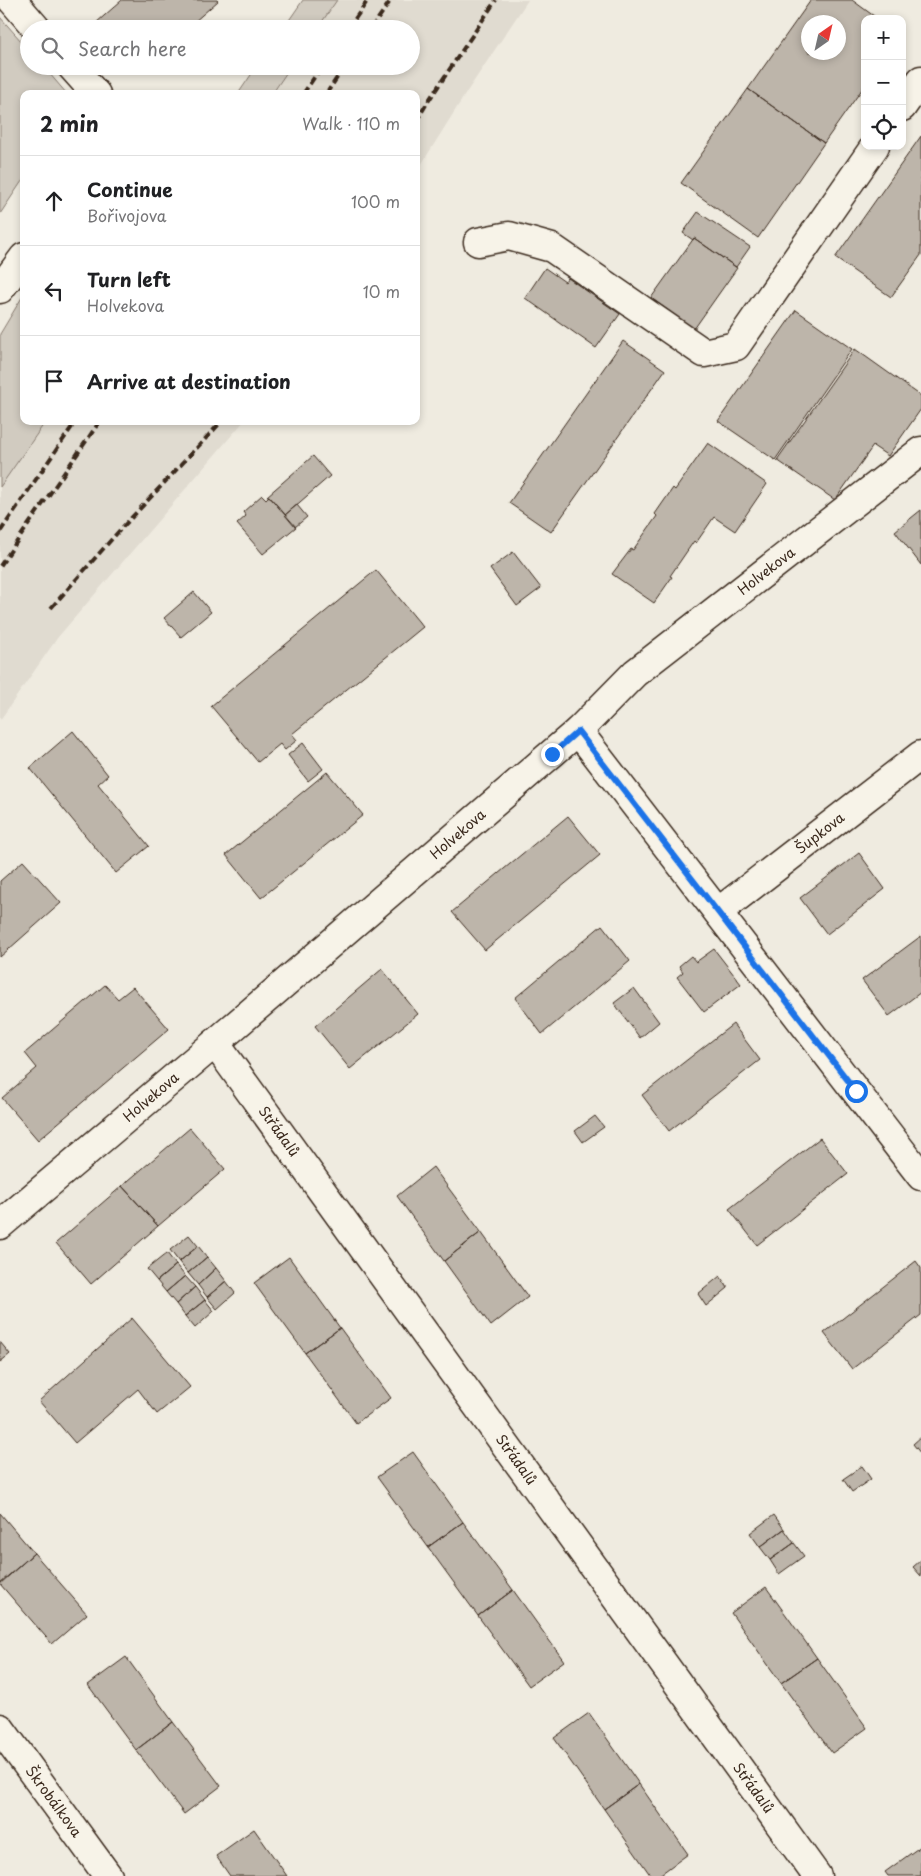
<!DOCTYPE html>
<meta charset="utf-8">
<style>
:root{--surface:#fff;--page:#f6f6f6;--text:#202124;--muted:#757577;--line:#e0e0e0}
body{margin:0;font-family:"Playpen Sans",sans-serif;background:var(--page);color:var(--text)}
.controls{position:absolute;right:15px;top:15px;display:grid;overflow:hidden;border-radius:10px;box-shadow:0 2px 8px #0003}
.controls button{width:45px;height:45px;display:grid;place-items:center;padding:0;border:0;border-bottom:1px solid var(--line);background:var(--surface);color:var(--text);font:25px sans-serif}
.compass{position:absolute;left:801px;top:15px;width:45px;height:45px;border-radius:50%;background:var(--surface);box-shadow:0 2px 8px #0003;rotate:34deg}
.stop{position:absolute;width:15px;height:15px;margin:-11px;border:4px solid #1a73e8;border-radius:50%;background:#fff}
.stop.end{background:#1a73e8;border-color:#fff;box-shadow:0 1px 5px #0008}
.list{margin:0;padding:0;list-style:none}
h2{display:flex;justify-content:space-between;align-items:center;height:65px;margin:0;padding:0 20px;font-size:21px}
h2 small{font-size:16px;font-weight:400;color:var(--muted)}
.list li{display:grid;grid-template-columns:32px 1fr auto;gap:15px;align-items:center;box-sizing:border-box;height:90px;padding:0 20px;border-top:1px solid var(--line)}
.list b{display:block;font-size:19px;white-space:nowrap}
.list p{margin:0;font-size:16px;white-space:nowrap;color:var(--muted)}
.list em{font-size:16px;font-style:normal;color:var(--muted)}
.icon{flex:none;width:28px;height:28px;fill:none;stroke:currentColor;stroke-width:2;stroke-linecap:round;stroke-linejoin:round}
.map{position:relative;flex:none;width:921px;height:1876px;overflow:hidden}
.search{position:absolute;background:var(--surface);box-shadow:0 2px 8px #0003;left:20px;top:20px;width:400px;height:55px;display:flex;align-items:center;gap:12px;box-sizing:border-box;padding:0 18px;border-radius:28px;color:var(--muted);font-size:19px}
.panel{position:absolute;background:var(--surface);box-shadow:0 2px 8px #0003;left:20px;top:90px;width:400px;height:335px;border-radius:10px}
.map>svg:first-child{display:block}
.built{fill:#e0dbd0}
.green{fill:#d1cbc0;stroke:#867a6f}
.building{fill:#bdb5aa;stroke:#3b2a1e;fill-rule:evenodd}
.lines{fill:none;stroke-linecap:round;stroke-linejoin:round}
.minor-casing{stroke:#3b2a1e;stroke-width:31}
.minor{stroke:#f7f3e8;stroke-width:28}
.rail{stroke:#3b2a1e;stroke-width:4;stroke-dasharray:8 4;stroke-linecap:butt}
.route{stroke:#1a73e8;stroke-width:6}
.labels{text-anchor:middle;stroke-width:4.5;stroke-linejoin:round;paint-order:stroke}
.street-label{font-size:14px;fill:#3b2a1e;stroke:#f7f3e8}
</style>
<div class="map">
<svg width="921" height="1876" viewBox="0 0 921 1876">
<rect width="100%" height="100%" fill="#efebe0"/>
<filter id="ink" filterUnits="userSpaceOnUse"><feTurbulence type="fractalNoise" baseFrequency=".02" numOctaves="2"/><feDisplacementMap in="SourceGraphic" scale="10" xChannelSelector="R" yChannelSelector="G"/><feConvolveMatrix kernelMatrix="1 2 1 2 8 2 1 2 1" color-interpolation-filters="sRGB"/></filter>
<g filter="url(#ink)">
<!-- built -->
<path class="built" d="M 336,0 L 528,0 L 466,93 L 416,173 L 416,94 L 272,94 L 291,66 L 411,66 L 411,29 L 317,29 Z
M 46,421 L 244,421 L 58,637 L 0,720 L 0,487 Z"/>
<!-- green -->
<path class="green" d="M 303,0 L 337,0 L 317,29 L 283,29 Z
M 0,17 L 29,50 L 29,66 L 43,66 L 67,94 L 24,94 L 24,178 L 0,214 Z
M 257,66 L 291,66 L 272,94 L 238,94 Z
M 24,294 L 24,421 L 46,421 L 0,487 L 0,334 Z"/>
<!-- building -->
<path class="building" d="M 122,0 L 217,0 L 218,1 L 186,29 L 101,29 L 96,23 Z
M 811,0 L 852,0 L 878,19 L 865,19 L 865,85 L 824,143 L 748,89 ZM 808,22 L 838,22 L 838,52 L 808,52 Z
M 748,89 L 824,143 L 758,238 L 681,183 Z
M 921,136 L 921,255 L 891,297 L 835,258 Z
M 698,212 L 750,247 L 736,267 L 694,238 L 693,240 L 683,233 Z
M 694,238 L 737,268 L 694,329 L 651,298 Z
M 545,268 L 565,282 L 568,278 L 620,314 L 596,348 L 525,298 Z
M 796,310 L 852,349 L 775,460 L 718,421 Z
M 623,341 L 665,370 L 551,532 L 509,503 Z
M 855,349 L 921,396 L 921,409 L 888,456 L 873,446 L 835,500 L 777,460 Z
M 708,443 L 767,484 L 735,531 L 714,517 L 696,543 L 694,541 L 670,576 L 672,577 L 654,603 L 612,574 L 631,549 L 633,550 L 657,516 L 655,514 L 673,488 L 675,490 Z
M 313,456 L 330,476 L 285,515 L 269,496 L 267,496 Z
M 262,495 L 266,499 L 269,496 L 296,527 L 263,554 L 237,524 L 246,516 L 243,512 Z
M 297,505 L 307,517 L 295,527 L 285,515 Z
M 921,510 L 921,565 L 895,531 Z
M 513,552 L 541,588 L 517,606 L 490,569 Z
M 376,570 L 423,627 L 292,734 L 297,740 L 285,750 L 280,744 L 258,762 L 211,706 Z
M 194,592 L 211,612 L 181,637 L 164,618 Z
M 73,731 L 108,775 L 98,784 L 149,846 L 116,873 L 30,768 Z
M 303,743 L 323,769 L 308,781 L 288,755 Z
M 327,772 L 363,815 L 261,898 L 226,855 Z
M 568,816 L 600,855 L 485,950 L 452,912 Z
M 859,853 L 885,889 L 827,934 L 800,898 Z
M 23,861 L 61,903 L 0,957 L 0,881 Z
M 602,925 L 630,961 L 542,1034 L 515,998 Z
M 921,936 L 921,992 L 889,1016 L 862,980 Z
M 714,949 L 741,984 L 704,1012 L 677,977 L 683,972 L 679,966 L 691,956 L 696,962 Z
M 382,969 L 418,1014 L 350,1069 L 315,1026 Z
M 105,985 L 118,999 L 133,987 L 169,1029 L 38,1140 L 2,1098 L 37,1068 L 25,1053 Z
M 634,988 L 659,1022 L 640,1038 L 614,1003 Z
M 733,1024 L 760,1060 L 669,1131 L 642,1095 Z
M 595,1116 L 604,1127 L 583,1142 L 575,1131 Z
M 190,1128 L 225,1169 L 158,1226 L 122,1186 Z
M 820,1138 L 848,1174 L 757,1245 L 729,1209 Z
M 433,1167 L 481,1232 L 444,1261 L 397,1196 Z
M 122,1186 L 158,1226 L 91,1284 L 56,1243 Z
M 481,1232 L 528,1297 L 491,1326 L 444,1261 Z
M 189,1235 L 198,1246 L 179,1262 L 170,1250 Z
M 198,1246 L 207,1257 L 188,1273 L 179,1262 Z
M 167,1253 L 176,1265 L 157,1281 L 147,1269 Z
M 207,1257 L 216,1268 L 198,1285 L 188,1273 Z
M 289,1257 L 340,1328 L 305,1353 L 254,1283 Z
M 916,1261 L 921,1268 L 921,1315 L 852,1369 L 824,1333 Z
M 176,1265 L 185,1276 L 166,1292 L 157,1281 Z
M 216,1268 L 226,1281 L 207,1297 L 198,1285 Z
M 185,1276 L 195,1287 L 176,1304 L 166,1292 Z
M 720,1276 L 728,1288 L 706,1306 L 698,1294 Z
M 226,1281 L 235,1293 L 217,1309 L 207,1297 Z
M 195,1287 L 205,1300 L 185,1316 L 176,1304 Z
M 205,1300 L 214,1311 L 195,1328 L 185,1316 Z
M 132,1318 L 190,1387 L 157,1414 L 138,1389 L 75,1443 L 39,1401 Z
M 340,1328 L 391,1398 L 356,1423 L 305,1353 Z
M 0,1342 L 10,1354 L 0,1362 Z
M 921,1437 L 921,1454 L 913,1444 Z
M 413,1452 L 463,1522 L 428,1547 L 377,1477 Z
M 862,1466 L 871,1479 L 852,1492 L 843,1479 Z
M 0,1513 L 34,1553 L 0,1583 Z
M 774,1515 L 784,1529 L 760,1547 L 750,1533 Z
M 463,1522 L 513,1590 L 478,1616 L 428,1547 Z
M 784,1529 L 794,1543 L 770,1560 L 760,1547 Z
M 794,1543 L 804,1556 L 779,1574 L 770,1560 Z
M 34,1553 L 87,1614 L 52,1644 L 0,1584 Z
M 921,1560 L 921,1576 L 913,1567 Z
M 766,1587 L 817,1658 L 781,1683 L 731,1613 Z
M 513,1590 L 564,1661 L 529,1686 L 478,1616 Z
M 126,1657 L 173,1722 L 136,1750 L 88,1685 Z
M 817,1658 L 867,1728 L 832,1753 L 781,1683 Z
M 589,1713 L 639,1784 L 604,1809 L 554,1738 Z
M 173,1722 L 221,1786 L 184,1814 L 136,1750 Z
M 639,1784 L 688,1854 L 658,1876 L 651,1876 L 604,1809 Z
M 254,1829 L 287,1876 L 230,1876 L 216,1856 Z
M 921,1846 L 921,1876 L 888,1876 L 885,1872 Z"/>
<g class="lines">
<defs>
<g id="minor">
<path d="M 12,0 L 37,29"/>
<path d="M 71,66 L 96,94"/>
<path d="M 902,107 L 921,80"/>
<path d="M 478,242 L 509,236 L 552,248 L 704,353 L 736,346 L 875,146"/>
<path d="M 0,289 L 24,257"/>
<path d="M 578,731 L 921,1176"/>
<path id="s1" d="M 718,912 L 921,755"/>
<path id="s2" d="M 215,1043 L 817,1876"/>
<path id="s3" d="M 0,1225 L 215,1043 L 578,731 L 635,673 L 921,451"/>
<path id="s4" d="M 0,1728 L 108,1876"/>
</g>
</defs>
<!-- minor casing -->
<use href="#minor" class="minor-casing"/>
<!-- minor -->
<use href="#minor" class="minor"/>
<!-- rail -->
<path class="rail" d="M 348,29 L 368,0
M 371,29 L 391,0
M 303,94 L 322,66
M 326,94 L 345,66
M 416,122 L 427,103 L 496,0
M 0,532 L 76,421
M 0,566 L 100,421
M 51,608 L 119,531 L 222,421"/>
</g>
</g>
<g class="lines" filter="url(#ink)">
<!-- route -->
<path class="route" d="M 552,754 L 578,731 L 856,1091"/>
</g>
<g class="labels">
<!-- street labels -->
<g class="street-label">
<text dy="5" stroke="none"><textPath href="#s3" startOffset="1008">Holvekova</textPath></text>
<text dy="5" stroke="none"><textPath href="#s3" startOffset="602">Holvekova</textPath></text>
<text dy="5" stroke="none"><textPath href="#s1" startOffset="129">Šupkova</textPath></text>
<text dy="5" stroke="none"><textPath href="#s3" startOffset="198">Holvekova</textPath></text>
<text dy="5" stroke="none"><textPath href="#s2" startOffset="109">Střádalů</textPath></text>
<text dy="5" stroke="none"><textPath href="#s2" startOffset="514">Střádalů</textPath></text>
<text dy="5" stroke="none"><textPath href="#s2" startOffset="919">Střádalů</textPath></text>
<text dy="5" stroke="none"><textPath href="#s4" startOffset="91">Škrobálkova</textPath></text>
</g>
</g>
</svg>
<div class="controls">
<button>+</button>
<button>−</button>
<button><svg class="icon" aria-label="locate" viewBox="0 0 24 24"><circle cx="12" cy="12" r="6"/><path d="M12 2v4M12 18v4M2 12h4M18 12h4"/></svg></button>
</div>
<svg class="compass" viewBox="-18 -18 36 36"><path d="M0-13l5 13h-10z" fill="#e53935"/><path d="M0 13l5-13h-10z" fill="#757577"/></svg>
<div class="stop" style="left:856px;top:1091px"></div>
<div class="stop end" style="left:552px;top:754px"></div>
<div class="search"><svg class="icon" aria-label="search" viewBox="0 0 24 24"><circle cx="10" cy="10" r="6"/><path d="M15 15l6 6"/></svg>Search here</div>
<section class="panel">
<h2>2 min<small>Walk · 110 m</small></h2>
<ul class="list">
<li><svg class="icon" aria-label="ahead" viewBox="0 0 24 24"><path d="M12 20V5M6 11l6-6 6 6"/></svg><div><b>Continue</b><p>Bořivojova</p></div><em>100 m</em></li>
<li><svg class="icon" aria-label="left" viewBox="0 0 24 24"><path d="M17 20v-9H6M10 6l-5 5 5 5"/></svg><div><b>Turn left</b><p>Holvekova</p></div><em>10 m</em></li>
<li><svg class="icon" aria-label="arrive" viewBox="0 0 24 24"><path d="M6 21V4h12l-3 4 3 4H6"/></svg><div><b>Arrive at destination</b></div></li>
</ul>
</section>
</div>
